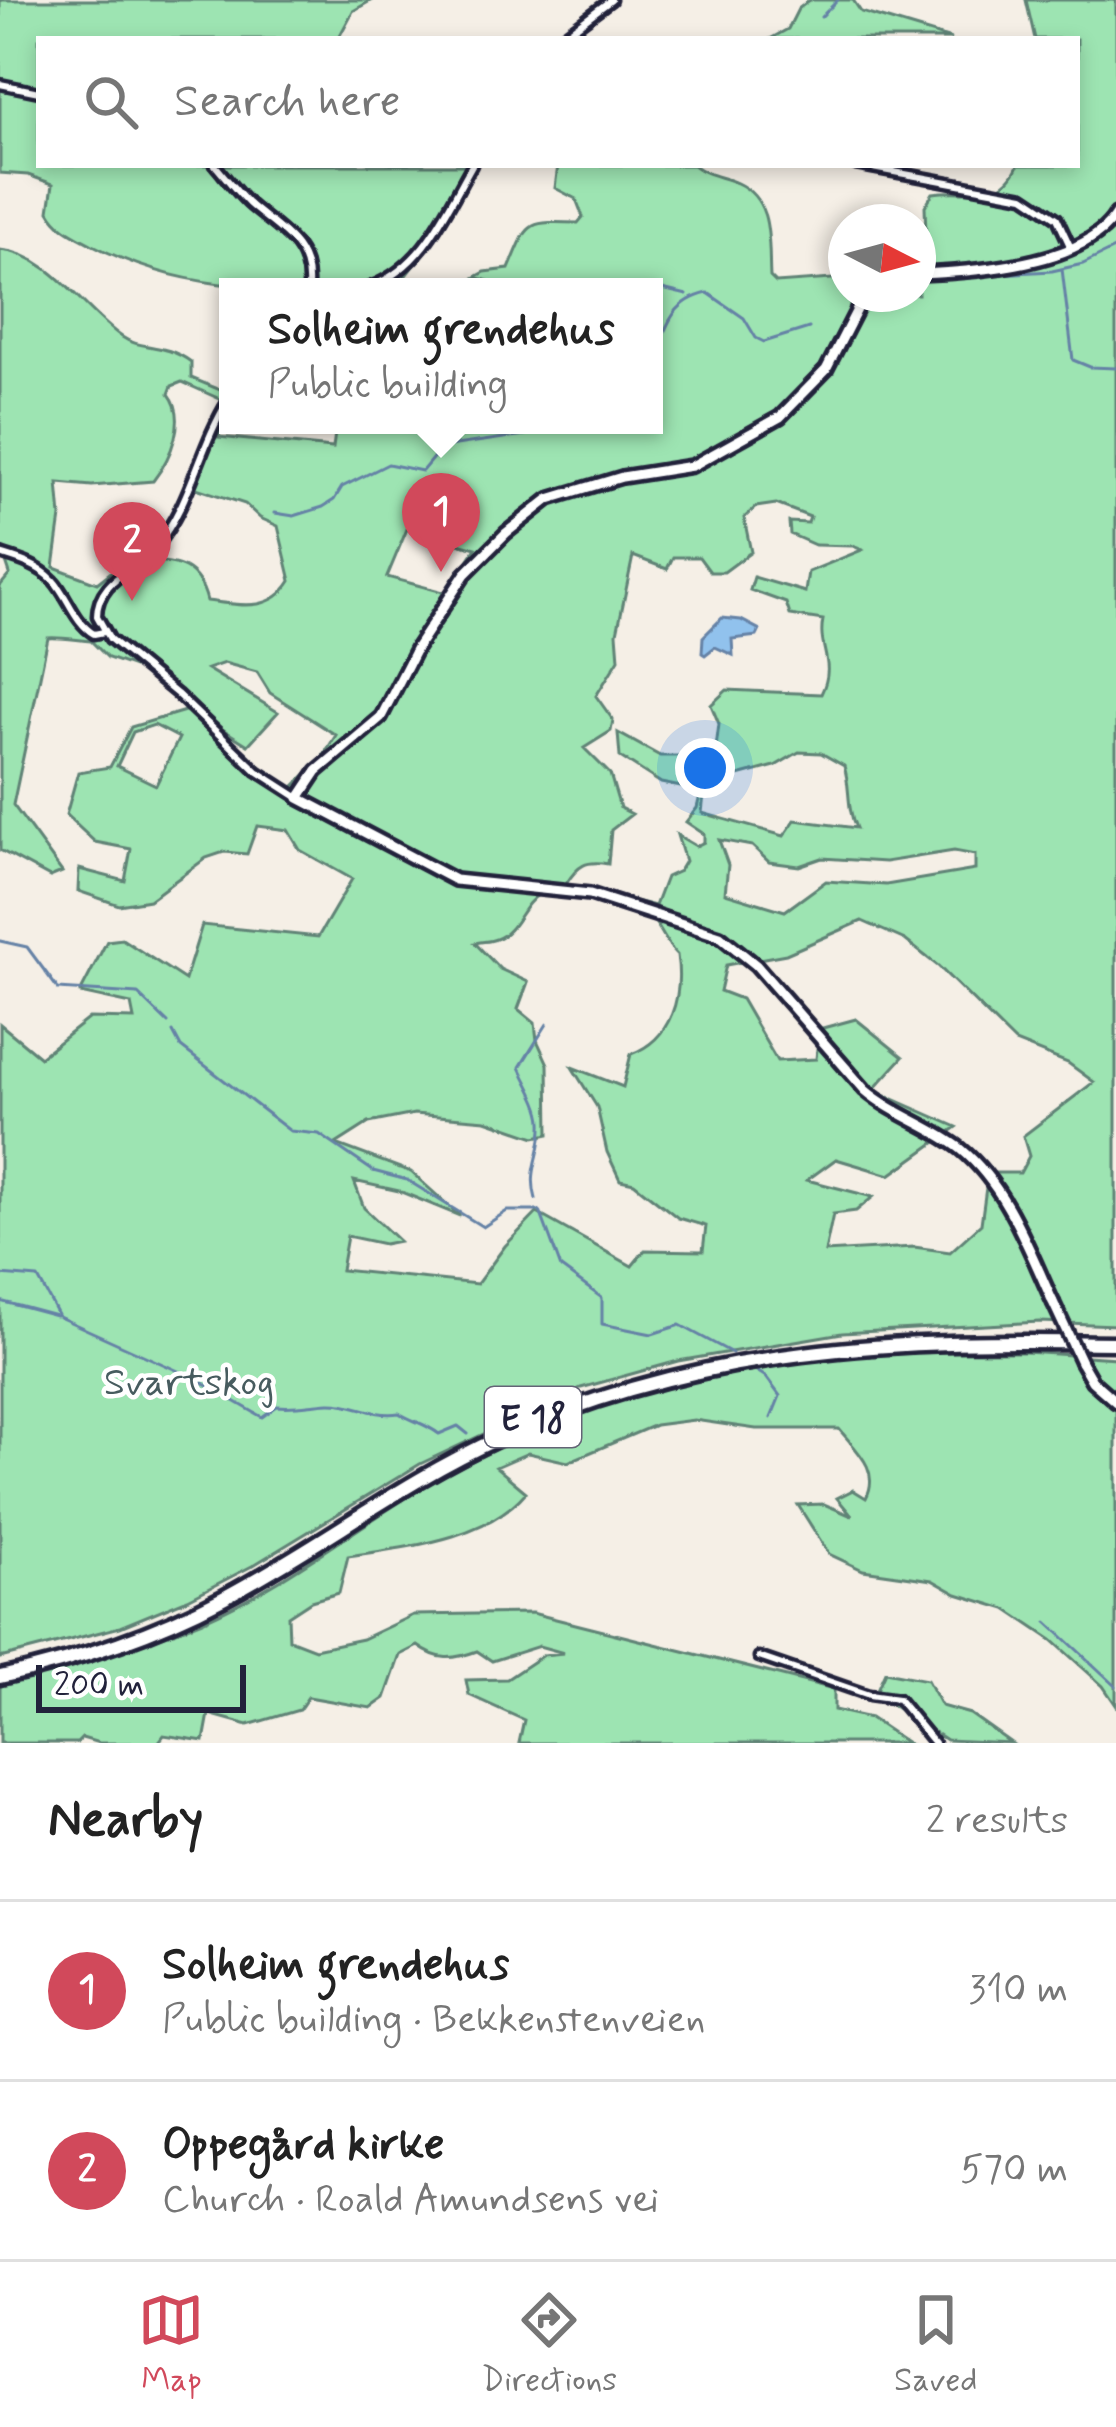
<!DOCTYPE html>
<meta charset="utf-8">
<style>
:root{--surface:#fff;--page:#f2f2f2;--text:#222;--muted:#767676;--line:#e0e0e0;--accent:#d1495b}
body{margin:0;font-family:Mynerve,sans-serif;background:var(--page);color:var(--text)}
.compass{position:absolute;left:828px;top:204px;width:108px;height:108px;border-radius:50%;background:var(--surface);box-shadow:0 6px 18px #0003;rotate:96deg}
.scale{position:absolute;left:36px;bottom:30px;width:210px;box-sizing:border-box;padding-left:12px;border:6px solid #22223b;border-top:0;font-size:33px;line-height:42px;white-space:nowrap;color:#22223b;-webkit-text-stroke:9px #fff;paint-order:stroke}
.you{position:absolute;left:705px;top:768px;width:42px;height:42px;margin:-30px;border:9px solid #fff;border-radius:50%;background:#1a73e8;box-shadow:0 0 0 18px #1a73e833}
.badge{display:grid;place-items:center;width:78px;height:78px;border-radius:50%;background:var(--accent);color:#fff;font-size:39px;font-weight:700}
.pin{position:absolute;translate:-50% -99px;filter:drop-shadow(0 3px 6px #0008)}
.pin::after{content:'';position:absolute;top:63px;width:42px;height:36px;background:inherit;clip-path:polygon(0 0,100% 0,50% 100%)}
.popup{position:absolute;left:219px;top:278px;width:444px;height:156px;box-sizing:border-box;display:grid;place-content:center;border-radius:0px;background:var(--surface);filter:drop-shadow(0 3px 9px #0005);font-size:39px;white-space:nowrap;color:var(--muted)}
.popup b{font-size:45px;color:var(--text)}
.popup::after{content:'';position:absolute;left:50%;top:100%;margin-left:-24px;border:24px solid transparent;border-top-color:var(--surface)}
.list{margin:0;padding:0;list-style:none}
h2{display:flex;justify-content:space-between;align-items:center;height:156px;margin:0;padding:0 48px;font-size:51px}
h2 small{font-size:39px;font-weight:400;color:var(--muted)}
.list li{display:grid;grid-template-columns:78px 1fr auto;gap:36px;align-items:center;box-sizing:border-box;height:180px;padding:0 48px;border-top:3px solid var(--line)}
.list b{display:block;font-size:45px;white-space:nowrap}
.list p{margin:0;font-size:39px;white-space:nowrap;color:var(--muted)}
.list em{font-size:39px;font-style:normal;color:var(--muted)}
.icon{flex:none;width:66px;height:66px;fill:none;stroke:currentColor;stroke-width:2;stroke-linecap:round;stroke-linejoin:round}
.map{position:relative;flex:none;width:1116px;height:1743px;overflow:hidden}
.search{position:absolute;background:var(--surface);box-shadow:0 6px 18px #0003;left:36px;right:36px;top:36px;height:132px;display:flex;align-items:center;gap:30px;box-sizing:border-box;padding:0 42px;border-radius:0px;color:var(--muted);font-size:45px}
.sheet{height:516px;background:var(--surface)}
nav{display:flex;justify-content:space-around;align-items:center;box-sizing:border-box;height:168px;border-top:3px solid var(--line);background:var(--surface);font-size:33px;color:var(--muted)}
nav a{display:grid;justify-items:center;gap:6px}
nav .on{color:var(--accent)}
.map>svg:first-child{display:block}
.green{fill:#9de4b2;stroke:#608376;stroke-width:3;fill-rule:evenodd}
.water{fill:#91c2ed;stroke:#6582a6;stroke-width:3}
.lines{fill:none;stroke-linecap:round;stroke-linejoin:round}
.stream{stroke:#6582a6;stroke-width:3}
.street-casing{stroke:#22223b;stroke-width:15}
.secondary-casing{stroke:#22223b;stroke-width:18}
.highway-casing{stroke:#22223b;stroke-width:21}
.street{stroke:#fff;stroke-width:6}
.secondary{stroke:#fff;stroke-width:9}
.highway{stroke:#fff;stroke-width:12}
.secondary-bridge-casing{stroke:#22223b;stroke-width:18;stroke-linecap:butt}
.secondary-bridge{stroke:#fff;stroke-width:9}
.labels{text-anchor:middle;stroke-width:9;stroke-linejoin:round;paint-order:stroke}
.shield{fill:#fff;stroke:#646476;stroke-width:3}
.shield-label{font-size:36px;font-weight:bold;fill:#22223b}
.park-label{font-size:39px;fill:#475c5f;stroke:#fff}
</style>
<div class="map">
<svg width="1116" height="1743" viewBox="0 0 1116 1743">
<rect width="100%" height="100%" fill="#f5efe6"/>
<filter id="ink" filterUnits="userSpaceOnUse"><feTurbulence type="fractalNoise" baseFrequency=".00833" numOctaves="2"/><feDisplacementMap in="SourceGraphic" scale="24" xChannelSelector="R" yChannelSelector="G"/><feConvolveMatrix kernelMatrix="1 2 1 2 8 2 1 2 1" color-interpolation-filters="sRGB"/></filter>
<g filter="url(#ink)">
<!-- green -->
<path class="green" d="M 0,0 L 372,0 L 353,11 L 338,39 L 39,39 L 39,165 L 476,165 L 431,243 L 397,287 C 286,287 194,298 93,245 C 75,235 59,229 49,211 L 53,184 L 28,175 L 0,173 Z
M 810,0 L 853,0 L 861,12 L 951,39 L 770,39 L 788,29 L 798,9 Z
M 1026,0 L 1116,0 L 1116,1325 L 1040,1322 L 842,1333 L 678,1361 L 581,1388 L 420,1464 L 252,1566 L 188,1599 L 120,1627 L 0,1658 L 0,1024 L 40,1057 L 89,1018 L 134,1019 L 131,1004 L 80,993 L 107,941 L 122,939 L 185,980 L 202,925 L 318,937 L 352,879 L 300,850 L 288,830 L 257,826 L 247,854 L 224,852 L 206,858 L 149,900 L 119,905 L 78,891 L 79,869 L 125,881 L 131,849 L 95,842 L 66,815 L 78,772 L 110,767 L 131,727 L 188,710 L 143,670 L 108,658 L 91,641 C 77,640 61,637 48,638 L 13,805 L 62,872 L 50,877 L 0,850 L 0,586 L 10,574 L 5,559 L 0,558 L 0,250 C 51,254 83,310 122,337 C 140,350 164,342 191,362 L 191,378 L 228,393 L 228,419 L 218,437 L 333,448 L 336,425 L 654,425 L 654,287 L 506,287 L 476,277 L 485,272 L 509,269 C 529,222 524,221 578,223 L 583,217 L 576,199 L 555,188 L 558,165 L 693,165 C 707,176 721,176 737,183 C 774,200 768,242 770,277 L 776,283 L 846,278 L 846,294 L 918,294 L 918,271 L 927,263 L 925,206 L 933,193 C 966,188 1002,203 1018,165 L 1077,165 L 1077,39 L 1035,39 ZM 182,382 L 222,400 L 187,485 L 245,504 L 260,518 L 278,526 L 291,581 C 271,613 240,605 207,601 C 196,557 168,564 129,558 L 97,583 L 54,567 L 61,517 L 58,483 L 92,486 L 153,481 C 171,458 188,418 169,394 L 172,386 ZM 776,504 L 810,517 L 808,523 L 789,522 L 790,534 L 815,545 L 853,546 L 862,550 L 808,572 L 805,592 L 754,577 L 750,590 L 786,603 L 790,615 L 823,620 C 817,649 837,662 821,694 L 727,690 L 711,705 L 719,724 L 715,756 L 660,756 L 618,733 L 620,757 L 661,783 L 701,791 L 697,808 L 686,822 L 704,834 L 704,842 L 696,846 L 677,835 L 685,861 L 679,871 L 666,877 L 655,906 L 566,884 C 578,865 586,860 608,864 L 611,830 L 632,814 L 620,808 L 610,774 L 584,748 L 611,731 L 613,720 L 596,696 L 619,659 L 617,633 L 633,556 L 667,569 L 673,557 L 699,557 L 710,572 L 724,572 L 751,552 L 744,518 L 756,507 ZM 407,529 L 476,548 L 447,593 L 387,577 ZM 224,663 L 257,672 L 270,693 L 336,735 L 321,759 L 292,788 L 261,771 L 211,722 L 248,745 L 278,712 L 207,669 ZM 154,725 L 179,738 L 156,785 L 117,766 L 133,732 ZM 799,752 L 821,753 L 844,766 C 851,788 846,806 856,828 L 795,820 L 784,836 L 702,813 L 705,785 L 775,766 ZM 719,840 L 752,846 L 769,862 L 799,866 L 822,858 L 885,862 L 954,851 L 975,855 L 975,870 L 886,885 L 826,881 L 785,911 L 725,893 L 728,865 ZM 540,894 L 581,897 L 645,914 C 660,922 664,943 677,955 C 683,996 672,1039 631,1054 L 623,1087 L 572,1067 L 597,1107 L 607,1152 L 620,1180 L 634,1183 L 678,1218 L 706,1226 L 703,1251 L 645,1250 L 632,1266 L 537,1213 L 505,1246 L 477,1284 L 341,1270 L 347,1236 L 384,1244 L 399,1241 L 364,1208 L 354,1181 L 399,1191 L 460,1216 L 411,1172 L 336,1144 L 369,1123 L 414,1114 L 486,1120 L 535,1137 L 549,1134 L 548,1064 L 537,1040 L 535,1023 L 518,1009 L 528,982 L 500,969 L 475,943 C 482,941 489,942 496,939 C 517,932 521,904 540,894 ZM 862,921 L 905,940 L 938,966 L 1015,1042 L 1068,1063 L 1094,1082 L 1023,1136 L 1029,1156 L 1020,1173 L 988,1173 L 981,1224 L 950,1252 L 914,1247 L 825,1252 L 833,1214 L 856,1211 L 873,1197 L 807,1180 L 836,1159 L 890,1175 L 957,1127 L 873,1090 L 903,1057 L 856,1019 L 819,1029 L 816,1059 L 777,1061 L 741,999 L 720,991 L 726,965 L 786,954 Z
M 910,1352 L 1025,1352 L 1116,1358 L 1116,1705 L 1103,1686 L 1052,1640 L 1006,1609 L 957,1594 L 932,1580 L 863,1570 L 829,1554 L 798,1505 L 824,1504 L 852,1516 L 837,1498 L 853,1490 L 866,1498 C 881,1470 856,1450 839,1429 L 756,1429 L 694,1420 L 655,1425 L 568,1462 L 528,1453 L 496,1467 L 526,1492 C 486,1540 407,1547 348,1556 L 339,1593 L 311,1601 L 288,1616 L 289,1639 L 315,1649 L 362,1639 L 413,1615 L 532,1613 L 834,1689 L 834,1710 L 870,1718 L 907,1743 L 519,1743 L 524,1720 L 469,1695 L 466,1680 L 507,1679 L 543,1655 L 564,1653 L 539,1646 L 492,1661 L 477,1651 C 453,1660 438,1661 418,1646 L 400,1655 L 385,1698 L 371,1708 L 308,1697 L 299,1710 L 248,1725 L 209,1714 L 204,1741 L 164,1735 L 158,1743 L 99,1743 L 82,1738 L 77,1743 L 0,1743 L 0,1681 C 68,1664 137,1648 202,1621 C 283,1586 353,1529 429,1484 C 479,1455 533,1431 586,1410 C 690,1369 800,1358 910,1352 Z
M 885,1672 L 927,1680 L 941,1706 L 970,1714 L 1011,1743 L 946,1740 L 875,1694 Z"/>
<!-- water -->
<path class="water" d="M 722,618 L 741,620 L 760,630 L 757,636 L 732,639 L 733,655 L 715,647 L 705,655 L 702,653 L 703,637 Z"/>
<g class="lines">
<!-- stream -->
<path class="stream" d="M 821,17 L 838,0
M 1062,269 L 1073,360 L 1090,367 L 1116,368
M 959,276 L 1052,271 L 1083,264 L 1116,248
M 573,287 L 593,287
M 654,287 L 687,295
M 654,360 C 666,327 671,301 708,293 L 744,318 L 756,338 L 764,342 L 809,328
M 275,513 L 294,516 L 323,507 L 334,500 L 342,487 L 388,464 L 422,471 L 442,447 L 525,435 L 554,425
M 0,941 L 27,947 L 58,989 L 138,994 L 168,1023
M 173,1032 L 181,1047 L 290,1131 L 319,1134 L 373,1171 L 407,1180 L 483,1227 L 507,1211 L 540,1211 L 561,1268 L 602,1298 L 602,1324 L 652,1334 L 680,1325 L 732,1353
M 536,1199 C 527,1168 544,1152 542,1121 C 541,1104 527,1083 520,1067 L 547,1024
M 0,1275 L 38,1278 L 59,1317 L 196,1379 L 262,1417 L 277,1406 C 296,1408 310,1404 329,1403 C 354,1402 371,1417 399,1413 C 413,1422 425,1423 439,1434 L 458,1426 L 468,1434
M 0,1301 L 56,1316
M 752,1368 L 766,1377 L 780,1396 L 771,1418
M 1047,1622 L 1116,1686"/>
<defs>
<path id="street" d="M 559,39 L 611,0
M 0,84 L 39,92
M 215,165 C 226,178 236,191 248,203 C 275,228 311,242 308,287
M 856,165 L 1024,196 L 1057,218 L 1071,248
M 370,287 C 424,266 445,212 472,165
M 228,401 C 199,447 191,504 156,546 C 135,570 97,580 97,616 L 110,639 L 177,694 L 257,771 L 299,798
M 0,554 C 19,560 38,565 53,580 C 68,596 74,622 94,634 L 104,632
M 759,1657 L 869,1695 L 898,1699 L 934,1743"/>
<path id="secondary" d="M 918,274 C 973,272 1085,265 1116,214
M 865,294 L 826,370 L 780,417 L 692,466 L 622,477 L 549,499 L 506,533 L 465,574 L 417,647 L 381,717 L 317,771 L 299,798 L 455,880 L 590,894 L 720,936 L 756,965 L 865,1090 C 894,1115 932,1126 961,1149 C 1007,1187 1029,1250 1053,1302
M 1081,1362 L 1092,1381 L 1116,1402"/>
<path id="highway" d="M 0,1677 C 78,1660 153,1635 223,1598 C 318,1548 402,1482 499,1438 C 700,1346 900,1338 1116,1343"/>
</defs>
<!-- street casing -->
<use href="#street" class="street-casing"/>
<!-- secondary casing -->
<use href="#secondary" class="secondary-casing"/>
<!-- highway casing -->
<use href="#highway" class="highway-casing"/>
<!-- street -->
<use href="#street" class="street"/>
<!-- secondary -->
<use href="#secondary" class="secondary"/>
<!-- highway -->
<use href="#highway" class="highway"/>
<defs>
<path id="secondary-bridge" d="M 1053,1302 L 1081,1362"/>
</defs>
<!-- secondary-bridge casing -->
<use href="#secondary-bridge" class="secondary-bridge-casing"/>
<!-- secondary-bridge -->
<use href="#secondary-bridge" class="secondary-bridge"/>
</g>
</g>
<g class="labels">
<!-- shield labels -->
<rect class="shield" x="485" y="1387" width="96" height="60" rx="9"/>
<g class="shield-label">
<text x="533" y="1430">E 18</text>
</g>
<!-- park labels -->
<g class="park-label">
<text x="189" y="1394">Svartskog</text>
</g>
</g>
</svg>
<svg class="compass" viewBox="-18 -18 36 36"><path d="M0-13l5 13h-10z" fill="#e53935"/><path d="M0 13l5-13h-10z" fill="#767676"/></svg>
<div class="scale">200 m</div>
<div class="you"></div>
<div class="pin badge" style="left:441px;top:572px">1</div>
<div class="popup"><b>Solheim grendehus</b>Public building</div>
<div class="pin badge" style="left:132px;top:601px">2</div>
<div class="search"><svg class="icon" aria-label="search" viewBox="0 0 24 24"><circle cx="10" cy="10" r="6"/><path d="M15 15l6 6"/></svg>Search here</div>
</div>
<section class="sheet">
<h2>Nearby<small>2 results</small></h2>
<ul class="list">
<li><span class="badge">1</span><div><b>Solheim grendehus</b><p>Public building · Bekkenstenveien</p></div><em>310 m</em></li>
<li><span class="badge">2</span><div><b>Oppegård kirke</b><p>Church · Roald Amundsens vei</p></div><em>570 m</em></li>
</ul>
</section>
<nav>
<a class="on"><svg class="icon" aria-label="map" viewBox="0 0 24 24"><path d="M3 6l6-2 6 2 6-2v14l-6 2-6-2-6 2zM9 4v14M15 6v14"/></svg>Map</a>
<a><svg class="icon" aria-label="directions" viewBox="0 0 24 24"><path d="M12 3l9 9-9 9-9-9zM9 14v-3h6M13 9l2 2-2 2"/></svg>Directions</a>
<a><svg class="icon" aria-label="saved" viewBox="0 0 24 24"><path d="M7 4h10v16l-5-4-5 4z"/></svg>Saved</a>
</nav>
